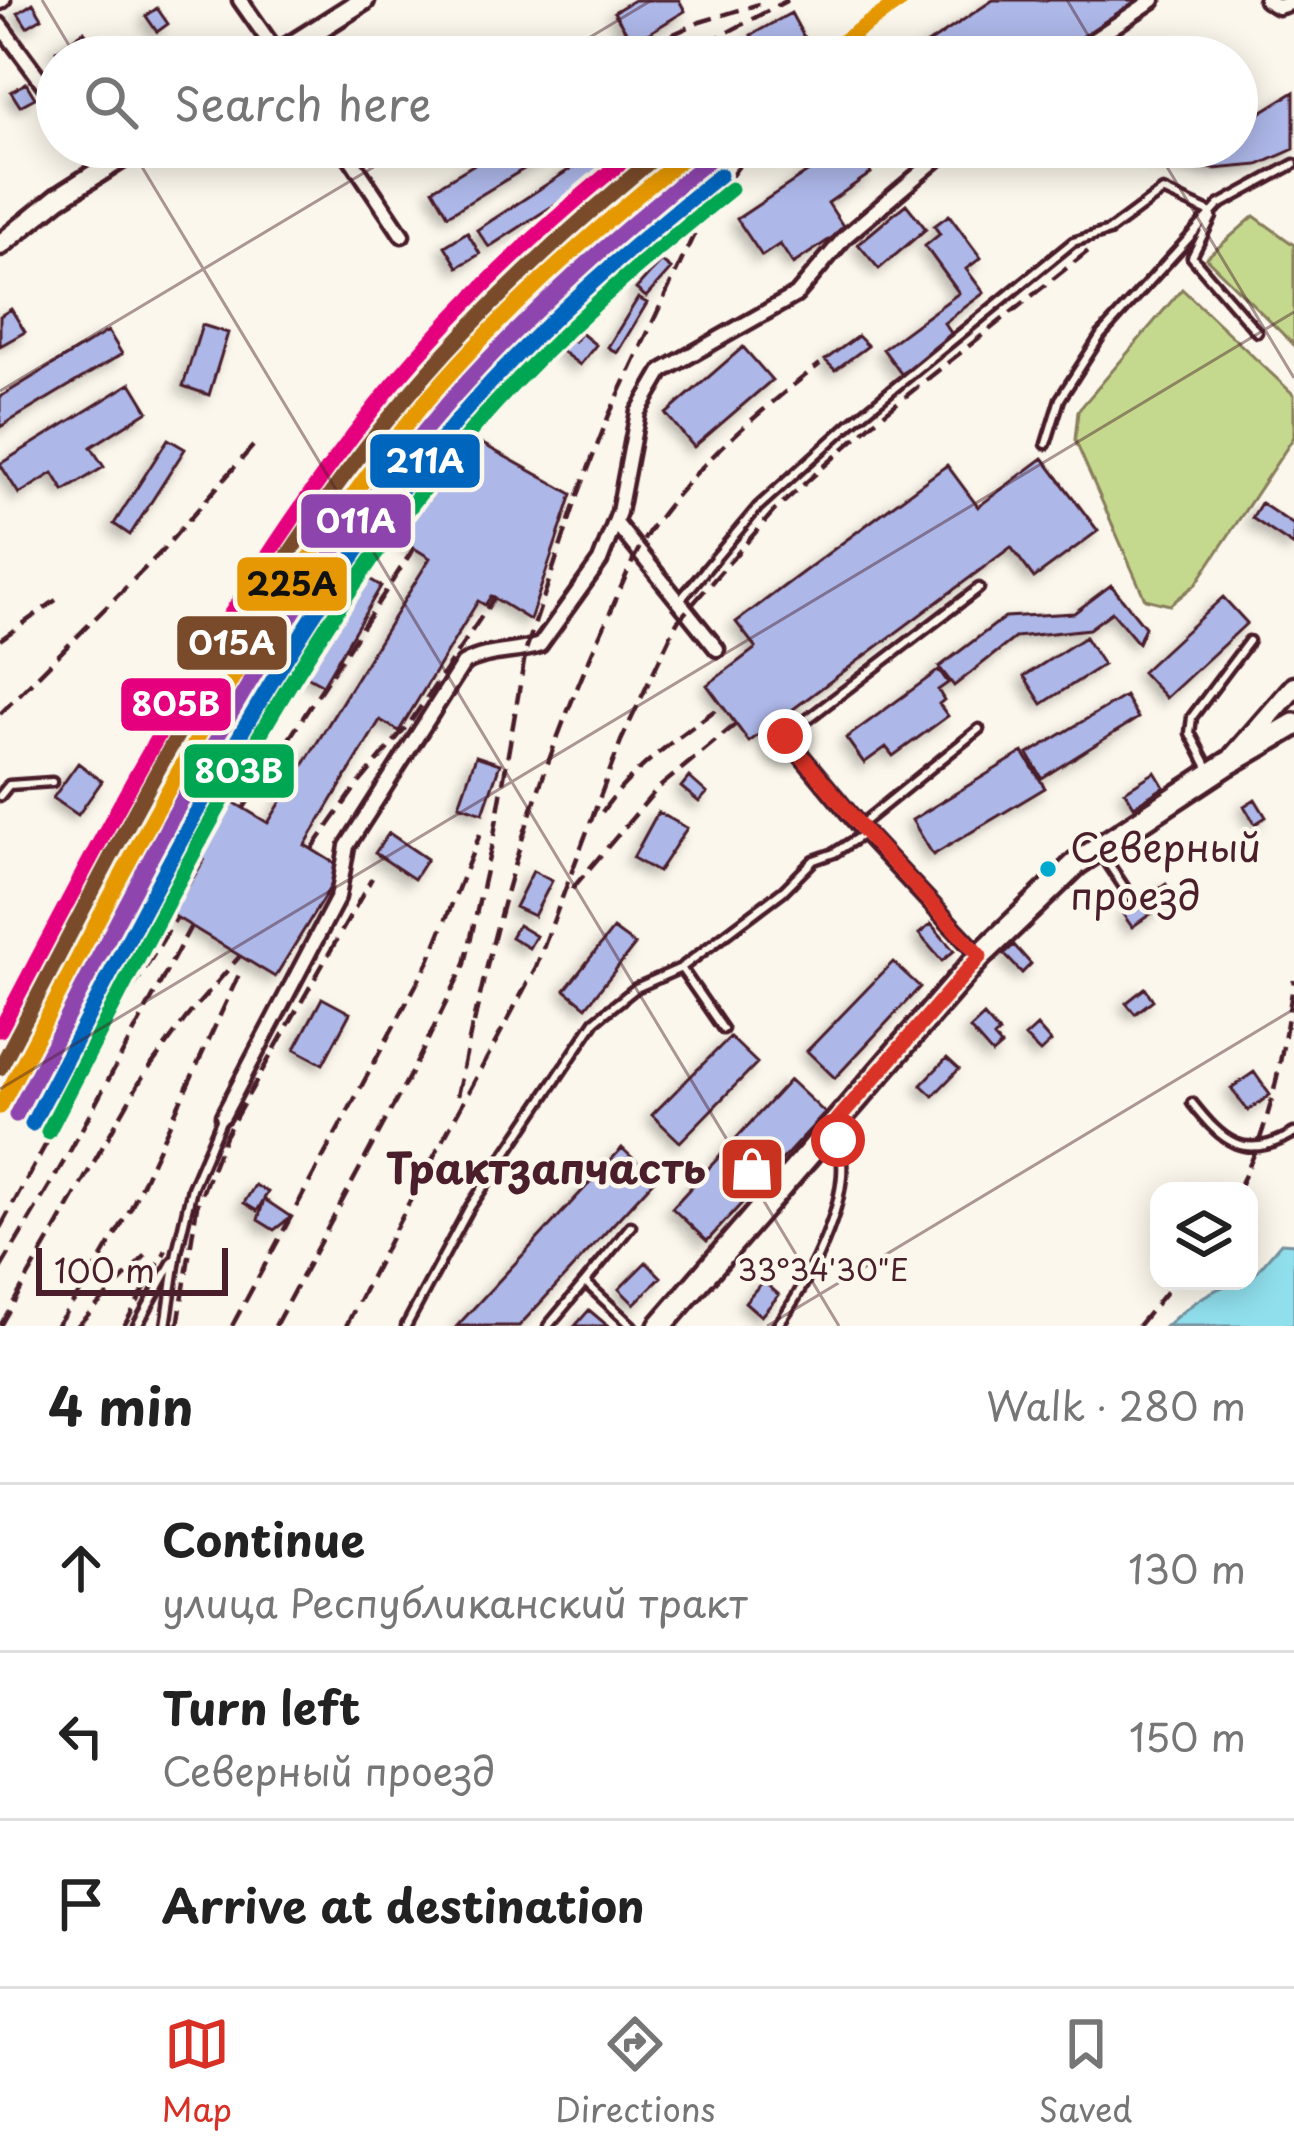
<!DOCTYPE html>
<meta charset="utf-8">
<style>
:root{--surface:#fff;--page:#f2f2f2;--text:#222;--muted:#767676;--line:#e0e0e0;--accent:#d93025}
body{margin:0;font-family:"Playpen Sans",sans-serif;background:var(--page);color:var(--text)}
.controls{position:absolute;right:36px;bottom:36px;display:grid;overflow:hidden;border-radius:24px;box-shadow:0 6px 30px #0003}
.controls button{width:108px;height:108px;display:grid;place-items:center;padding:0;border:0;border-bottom:3px solid var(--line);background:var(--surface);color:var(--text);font:60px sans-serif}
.scale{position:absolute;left:36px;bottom:30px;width:192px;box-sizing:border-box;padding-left:12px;border:6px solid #4a1f2b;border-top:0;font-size:33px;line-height:42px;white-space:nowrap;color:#4a1f2b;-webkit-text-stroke:9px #fbf7ec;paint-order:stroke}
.stop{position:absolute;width:36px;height:36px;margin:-27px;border:9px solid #d93025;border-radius:50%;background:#fff}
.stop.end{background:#d93025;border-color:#fff;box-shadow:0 3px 12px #0008}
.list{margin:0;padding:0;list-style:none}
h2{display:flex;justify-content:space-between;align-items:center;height:156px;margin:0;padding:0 48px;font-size:51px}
h2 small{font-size:39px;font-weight:400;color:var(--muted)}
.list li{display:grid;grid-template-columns:78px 1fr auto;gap:36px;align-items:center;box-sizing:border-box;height:168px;padding:0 48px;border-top:3px solid var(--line)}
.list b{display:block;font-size:45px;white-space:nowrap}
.list p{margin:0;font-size:39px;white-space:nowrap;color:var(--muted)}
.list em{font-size:39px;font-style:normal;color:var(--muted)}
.icon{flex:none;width:66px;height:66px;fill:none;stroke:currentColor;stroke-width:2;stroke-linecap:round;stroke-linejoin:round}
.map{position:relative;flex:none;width:1294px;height:1326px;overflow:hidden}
.search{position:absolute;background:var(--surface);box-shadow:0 6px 30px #0003;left:36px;right:36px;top:36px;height:132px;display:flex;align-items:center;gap:30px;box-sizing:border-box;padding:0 42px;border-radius:66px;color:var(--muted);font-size:45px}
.sheet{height:660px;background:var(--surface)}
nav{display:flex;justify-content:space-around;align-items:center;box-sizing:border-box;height:168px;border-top:3px solid var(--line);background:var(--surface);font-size:33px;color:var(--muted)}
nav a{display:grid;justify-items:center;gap:6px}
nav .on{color:var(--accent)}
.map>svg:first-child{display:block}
.green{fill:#c5d98e;stroke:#887c5c;stroke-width:3}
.water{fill:#90dfed;stroke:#74929f;stroke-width:3}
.building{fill:#adb7e8;stroke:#4a1f2b;stroke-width:3;filter:url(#shadow)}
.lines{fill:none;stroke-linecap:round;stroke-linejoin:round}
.lane-casing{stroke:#4a1f2b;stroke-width:15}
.street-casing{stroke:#4a1f2b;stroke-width:21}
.secondary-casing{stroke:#4a1f2b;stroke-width:27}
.primary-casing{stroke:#4a1f2b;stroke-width:30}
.lane{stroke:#fbf7ec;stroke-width:6}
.street{stroke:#fbf7ec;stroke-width:12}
.secondary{stroke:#fbf7ec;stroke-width:18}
.primary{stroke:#fbf7ec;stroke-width:21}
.rail{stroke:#4a1f2b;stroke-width:4.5;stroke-dasharray:18 9;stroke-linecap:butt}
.rail-1-casing{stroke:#fbf7ec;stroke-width:24}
.rail-2-casing{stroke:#fbf7ec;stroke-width:24}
.rail-3-casing{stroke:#fbf7ec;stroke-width:24}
.rail-4-casing{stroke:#fbf7ec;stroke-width:24}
.rail-5-casing{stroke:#fbf7ec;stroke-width:24}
.rail-6-casing{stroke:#fbf7ec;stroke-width:24}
.rail-1{stroke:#e69804;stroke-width:15}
.rail-2{stroke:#8e44ad;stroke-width:15}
.rail-3{stroke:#7a4b2a;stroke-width:15}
.rail-4{stroke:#0065bd;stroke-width:15}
.rail-5{stroke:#e5007d;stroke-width:15}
.rail-6{stroke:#00a651;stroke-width:15}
.route{stroke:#d93025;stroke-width:15}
.ticks{fill:none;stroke:#4a1f2b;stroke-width:3;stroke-opacity:0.45}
.bus-dot{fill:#00a9ce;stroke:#fbf7ec;stroke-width:4.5}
.labels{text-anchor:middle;stroke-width:9;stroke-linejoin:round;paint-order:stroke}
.bus-label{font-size:39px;fill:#4a1f2b;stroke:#fbf7ec;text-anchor:start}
.poi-label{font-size:42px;font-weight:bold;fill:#4a1f2b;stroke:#fbf7ec;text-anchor:end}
.ticks-label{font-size:30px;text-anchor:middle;fill:#4a1f2b;stroke:#fbf7ec;stroke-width:9;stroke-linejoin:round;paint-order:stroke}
.line-badge{stroke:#fbf7ec;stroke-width:4.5}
.badge-label{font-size:33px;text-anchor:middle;font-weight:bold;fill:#fff}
.pale-badge-label{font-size:33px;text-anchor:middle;font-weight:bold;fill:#111}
</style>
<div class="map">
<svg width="1294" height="1326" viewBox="0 0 1294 1326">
<defs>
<filter id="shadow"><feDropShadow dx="-5.5" dy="5.5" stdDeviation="6" flood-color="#0004"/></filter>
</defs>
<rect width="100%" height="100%" fill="#fbf7ec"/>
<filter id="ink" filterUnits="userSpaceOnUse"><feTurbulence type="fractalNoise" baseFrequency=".00833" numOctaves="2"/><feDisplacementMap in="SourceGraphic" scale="24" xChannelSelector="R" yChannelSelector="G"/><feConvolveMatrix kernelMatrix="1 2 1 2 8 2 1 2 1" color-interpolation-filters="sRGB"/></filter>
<g filter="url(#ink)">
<!-- green -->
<path class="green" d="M 1254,216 L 1294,245 L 1294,345 L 1206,258 Z
M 1182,289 L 1294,395 L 1294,437 L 1196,584 L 1170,605 L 1145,599 L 1075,440 L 1078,411 Z"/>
<!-- water -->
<path class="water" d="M 1281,1243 L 1294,1244 L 1294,1326 L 1166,1326 C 1188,1306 1218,1282 1249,1281 Z"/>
<!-- building -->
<path class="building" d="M 634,0 L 679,0 L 685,11 L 633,43 L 614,12 Z
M 993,0 L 1139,0 L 1054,57 L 908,57 Z
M 33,3 L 42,18 L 27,27 L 18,13 Z
M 157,8 L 168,24 L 157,32 L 146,16 Z
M 791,13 L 804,37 L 763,57 L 751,35 Z
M 84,31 L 91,41 L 99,36 L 105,45 L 90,56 L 84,47 L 70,57 L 60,57 L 56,51 Z
M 26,83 L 35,98 L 20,106 L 11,92 Z
M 1294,92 L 1294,149 L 1258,165 L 1214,169 L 1161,160 L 1143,147 L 1237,147 L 1237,118 L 1250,119 Z
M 503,147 L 560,147 L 448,215 L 433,189 Z
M 836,147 L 871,147 L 859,155 L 871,173 L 828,203 L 845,229 L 793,264 L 780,244 L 762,256 L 737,219 L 839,151 Z
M 593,154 L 605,172 L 489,247 L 477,230 Z
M 906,204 L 926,229 L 879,269 L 858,244 Z
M 949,215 L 981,258 L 966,269 L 984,293 L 944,323 L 954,337 L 902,375 L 883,349 L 959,293 L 925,246 L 940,234 L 934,226 Z
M 467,232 L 480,254 L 458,267 L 445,246 Z
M 661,261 L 671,269 L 646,297 L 636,289 Z
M 638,298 L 647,303 L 617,353 L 608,347 Z
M 11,309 L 25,332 L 0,346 L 0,316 Z
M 202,325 L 228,333 L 209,395 L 183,386 Z
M 108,331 L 122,354 L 0,427 L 0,397 Z
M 581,333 L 596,345 L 580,365 L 560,350 L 569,338 L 574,342 Z
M 858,336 L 868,346 L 835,370 L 825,360 Z
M 743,347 L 772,380 L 694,447 L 666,414 Z
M 131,383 L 148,411 L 91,447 L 104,467 L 64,491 L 53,473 L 19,494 L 0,464 Z
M 463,433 L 572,494 L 530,620 L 491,596 L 485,605 L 478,601 L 399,731 L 380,720 L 305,845 L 342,868 L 275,977 L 171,914 L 204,860 L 187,850 L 220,794 L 268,823 L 430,558 L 388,532 L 421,478 L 435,487 Z
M 168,439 L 185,449 L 130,535 L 114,524 Z
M 1043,458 L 1098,531 L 1034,578 L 1011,547 L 749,742 L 707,685 L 756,648 L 736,622 L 947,465 L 978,507 Z
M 1261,503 L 1294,525 L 1294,546 L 1252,518 Z
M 363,575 L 381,586 L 323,685 L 305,675 Z
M 1111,585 L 1145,627 L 1138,643 L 1112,612 L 1089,629 L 1016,637 L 954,686 L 939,667 L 1005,617 L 1074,613 Z
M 1223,597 L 1247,623 L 1166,698 L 1142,672 Z
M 1085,637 L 1103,665 L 1042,704 L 1024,676 Z
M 939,670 L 948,683 L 938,690 L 944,700 L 939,704 L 948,716 L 893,756 L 886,747 L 864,763 L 846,738 Z
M 1125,696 L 1138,718 L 1042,778 L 1028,754 Z
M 1023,752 L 1045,788 L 933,855 L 912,820 Z
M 476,756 L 500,764 L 483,813 L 459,805 Z
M 78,763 L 102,781 L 78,815 L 53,798 Z
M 1155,772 L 1164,787 L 1134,806 L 1125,791 Z
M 689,777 L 707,793 L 699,802 L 681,787 Z
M 1255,799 L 1266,817 L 1255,824 L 1244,806 Z
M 658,812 L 687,828 L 658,872 L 633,858 Z
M 389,833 L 427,859 L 414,879 L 375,853 Z
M 533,871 L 552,881 L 534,916 L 515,907 Z
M 1166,884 L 1175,897 L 1132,927 L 1123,914 Z
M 931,924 L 954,951 L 942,961 L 919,934 Z
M 518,925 L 536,936 L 529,948 L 511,937 Z
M 613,929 L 635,945 L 586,1007 L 565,990 Z
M 1014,945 L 1031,964 L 1022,973 L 1004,954 Z
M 893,962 L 920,987 L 835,1078 L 807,1051 Z
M 1145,988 L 1153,1000 L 1135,1014 L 1126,1003 Z
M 322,998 L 350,1013 L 323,1064 L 295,1049 Z
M 984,1016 L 999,1033 L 994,1038 L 1001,1046 L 992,1054 L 970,1029 Z
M 1037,1026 L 1051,1042 L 1040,1052 L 1025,1037 Z
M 730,1037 L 757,1063 L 680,1142 L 652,1115 Z
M 947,1058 L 959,1069 L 933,1096 L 921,1085 Z
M 1254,1072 L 1270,1095 L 1248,1111 L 1231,1088 Z
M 790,1080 L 825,1113 L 707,1241 L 672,1208 Z
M 622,1148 L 655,1179 L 519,1326 L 457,1326 Z
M 255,1185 L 268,1192 L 257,1211 L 244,1203 Z
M 264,1199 L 291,1217 L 274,1230 L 258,1220 Z
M 646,1262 L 661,1277 L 634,1304 L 619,1289 Z
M 763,1281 L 779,1295 L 761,1316 L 745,1302 Z
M 589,1310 L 608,1326 L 575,1326 Z"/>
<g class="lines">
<defs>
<path id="lane" d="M 1219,205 L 1294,164
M 1212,217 L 1192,257 L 1257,332
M 1046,444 L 1060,399 L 1101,335 L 1218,206
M 681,599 L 758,507 L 850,424 L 1073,242 L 1109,231 L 1163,191 L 1211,213
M 788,734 L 979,588
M 1210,771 L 1190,733 L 1192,717 L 1249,641
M 0,796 L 9,785 L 52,782
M 859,826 L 979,729
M 1100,851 L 1134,902
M 723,1029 L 681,968 L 783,891 L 814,860 L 834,853 L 862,835
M 1192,1103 C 1223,1142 1244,1162 1294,1133
M 585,1282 L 631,1226
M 137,1326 L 173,1261
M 166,1326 L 177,1252 L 192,1188 L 223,1116
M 406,1326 L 470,1207 L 595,1021 L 636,988 L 681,968
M 548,1326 L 585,1282 L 632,1326
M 777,1326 C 806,1287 866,1177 832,1132"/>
<path id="street" d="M 240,0 L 280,57
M 1266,0 L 1278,7 L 1294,2
M 0,2 L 3,0
M 0,25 L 57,102
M 1068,57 L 1153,0
M 90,147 L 106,169
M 343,147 L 402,235
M 615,522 L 717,649
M 785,736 L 865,833 L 980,956
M 223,1116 L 338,897 L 347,846 L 463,664 C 488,649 514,654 540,645 L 600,561 L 619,512 L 638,412 L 662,371 L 796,295 L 845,237 L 951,147"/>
<path id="secondary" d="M 274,57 L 364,0
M 0,245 L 58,198 L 138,147
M 1234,756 L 1294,687"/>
<path id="primary" d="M 660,1326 L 980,956 L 1077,863 L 1227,764 L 1294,725"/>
</defs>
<!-- lane casing -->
<use href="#lane" class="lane-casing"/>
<!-- street casing -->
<use href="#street" class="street-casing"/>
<!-- secondary casing -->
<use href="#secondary" class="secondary-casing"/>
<!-- primary casing -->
<use href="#primary" class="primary-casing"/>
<!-- lane -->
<use href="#lane" class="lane"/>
<!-- street -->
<use href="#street" class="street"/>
<!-- secondary -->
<use href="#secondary" class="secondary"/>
<!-- primary -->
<use href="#primary" class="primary"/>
<!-- rail -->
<path class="rail" d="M 623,57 L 700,22 L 759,4
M 681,57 L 788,0
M 472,438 L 497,385 L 527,338 L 737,147
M 0,640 L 56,600
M 0,714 L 161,552 L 253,446
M 243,809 L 414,548
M 602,812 C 633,767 678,738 722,705
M 312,849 L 356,787 L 411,721 L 494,598
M 572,889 L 657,789 L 736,724
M 474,1023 C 504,883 546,752 606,622 C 621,589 634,551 655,523 C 700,461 760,411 820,364
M 457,1096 L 476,1008
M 417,1188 L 536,967 L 621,741 L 677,622 L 775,510 L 876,420 L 1092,248
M 1237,1191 C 1274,1121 1281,1057 1294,980
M 0,1228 L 116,1016 L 177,917
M 0,1269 L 69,1153 L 191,926
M 0,1326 L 142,1078 L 186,1018 L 240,956
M 56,1326 L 89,1280 L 131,1208 L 241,970
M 77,1326 L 147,1254
M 124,1326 L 166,1250
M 178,1326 L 197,1206 L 225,1136 L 372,878
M 232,1326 L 429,961 L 480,834
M 275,1326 L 418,1060 L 465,964 L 494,835 L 526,650 L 576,500 L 609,415 L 704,213 L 753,147
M 346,1326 L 424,1173
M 1138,1326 L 1175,1281"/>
<defs>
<path id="rail-1" d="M 820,57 L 902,0
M 0,1107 C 122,875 239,636 403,429 C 488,322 591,232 697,147"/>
<path id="rail-2" d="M 16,1115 C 145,871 267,612 449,402 C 527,313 616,235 708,161"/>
<path id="rail-3" d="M 0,1068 C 125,831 245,581 423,378 C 497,293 581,217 668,147"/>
<path id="rail-4" d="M 32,1124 C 160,881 281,627 460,417 C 537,327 628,249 720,175"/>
<path id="rail-5" d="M 0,1030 C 113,816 224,598 374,408 C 451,310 544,225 640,147"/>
<path id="rail-6" d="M 48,1132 C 175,890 296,632 477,424 C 553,337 641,262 731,189"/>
</defs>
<!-- rail-1 casing -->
<use href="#rail-1" class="rail-1-casing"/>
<!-- rail-2 casing -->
<use href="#rail-2" class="rail-2-casing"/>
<!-- rail-3 casing -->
<use href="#rail-3" class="rail-3-casing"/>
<!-- rail-4 casing -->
<use href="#rail-4" class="rail-4-casing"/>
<!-- rail-5 casing -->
<use href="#rail-5" class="rail-5-casing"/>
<!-- rail-6 casing -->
<use href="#rail-6" class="rail-6-casing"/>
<!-- rail-1 -->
<use href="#rail-1" class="rail-1"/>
<!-- rail-2 -->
<use href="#rail-2" class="rail-2"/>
<!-- rail-3 -->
<use href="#rail-3" class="rail-3"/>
<!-- rail-4 -->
<use href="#rail-4" class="rail-4"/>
<!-- rail-5 -->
<use href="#rail-5" class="rail-5"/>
<!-- rail-6 -->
<use href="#rail-6" class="rail-6"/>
</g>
</g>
<g class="lines" filter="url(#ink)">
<!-- route -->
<path class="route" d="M 785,736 L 866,833 L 980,956 L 830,1129 L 838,1140"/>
</g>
<!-- ticks -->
<path class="ticks" d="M 42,0 L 76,57M 1067,0 L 1101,57M 557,57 L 652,0M 130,147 L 839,1326M 1155,147 L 1294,378M 0,391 L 407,147M 0,1089 L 1294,312M 767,1326 L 1294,1009"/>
<!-- icons -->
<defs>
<symbol id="shop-square" viewBox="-11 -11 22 22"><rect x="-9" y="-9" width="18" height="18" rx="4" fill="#c8321e" stroke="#fbf7ec"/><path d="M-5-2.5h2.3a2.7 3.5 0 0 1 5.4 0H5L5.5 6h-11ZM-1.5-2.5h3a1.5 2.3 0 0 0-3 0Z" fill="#fff"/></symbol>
</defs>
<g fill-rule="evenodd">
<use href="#shop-square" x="714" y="1131" width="76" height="76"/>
</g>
<!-- markers -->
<circle class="bus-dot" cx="1048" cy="869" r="10"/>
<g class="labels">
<!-- bus labels -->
<g class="bus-label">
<text x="1070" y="862">Северный<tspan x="1070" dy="48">проезд</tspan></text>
</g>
<!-- poi labels -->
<g class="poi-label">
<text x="706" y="1184">Трактзапчасть</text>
</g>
</g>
<g class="ticks-label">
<text x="823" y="1281">33°34'30"E</text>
</g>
<g class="line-badge">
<rect x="368" y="432" width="114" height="58" rx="12" fill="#0065bd"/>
<rect x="299" y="492" width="114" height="58" rx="12" fill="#8e44ad"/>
<rect x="235" y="555" width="114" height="58" rx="12" fill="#e69804"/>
<rect x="175" y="614" width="114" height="58" rx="12" fill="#7a4b2a"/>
<rect x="119" y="676" width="114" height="57" rx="12" fill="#e5007d"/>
<rect x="182" y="742" width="114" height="58" rx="12" fill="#00a651"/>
</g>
<g class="badge-label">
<text x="425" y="473">211А</text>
<text x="356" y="533">011А</text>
<text x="232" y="655">015А</text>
<text x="176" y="716">805В</text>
<text x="239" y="783">803В</text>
</g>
<g class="pale-badge-label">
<text x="292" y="596">225А</text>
</g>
</svg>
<div class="controls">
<button><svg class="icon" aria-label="layers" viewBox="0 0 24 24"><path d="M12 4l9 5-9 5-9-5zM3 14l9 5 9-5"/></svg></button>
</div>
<div class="scale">100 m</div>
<div class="stop" style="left:838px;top:1140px"></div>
<div class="stop end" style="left:785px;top:736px"></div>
<div class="search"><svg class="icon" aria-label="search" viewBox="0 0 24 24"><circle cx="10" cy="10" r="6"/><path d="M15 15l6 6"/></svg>Search here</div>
</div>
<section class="sheet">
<h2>4 min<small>Walk · 280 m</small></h2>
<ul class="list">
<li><svg class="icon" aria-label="ahead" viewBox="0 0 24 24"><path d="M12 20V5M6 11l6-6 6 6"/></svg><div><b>Continue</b><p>улица Республиканский тракт</p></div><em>130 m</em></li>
<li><svg class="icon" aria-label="left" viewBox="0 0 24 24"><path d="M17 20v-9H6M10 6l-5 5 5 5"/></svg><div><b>Turn left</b><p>Северный проезд</p></div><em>150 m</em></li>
<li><svg class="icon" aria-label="arrive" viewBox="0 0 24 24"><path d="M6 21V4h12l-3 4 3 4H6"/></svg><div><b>Arrive at destination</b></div></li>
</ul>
</section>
<nav>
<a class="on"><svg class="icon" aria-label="map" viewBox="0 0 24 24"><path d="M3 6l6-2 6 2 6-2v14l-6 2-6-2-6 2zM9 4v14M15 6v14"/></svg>Map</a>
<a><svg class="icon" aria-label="directions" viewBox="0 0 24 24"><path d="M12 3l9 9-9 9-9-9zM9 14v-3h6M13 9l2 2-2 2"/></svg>Directions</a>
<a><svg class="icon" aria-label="saved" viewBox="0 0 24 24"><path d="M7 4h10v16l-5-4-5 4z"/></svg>Saved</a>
</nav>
